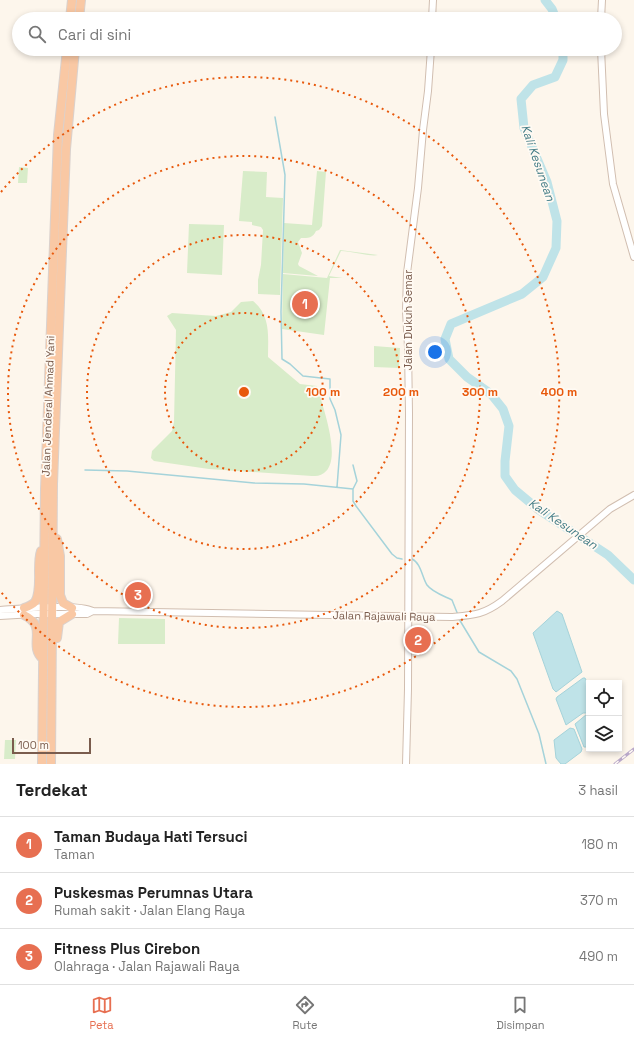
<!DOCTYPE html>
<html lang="id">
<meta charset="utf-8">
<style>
:root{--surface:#fff;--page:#f2f2f2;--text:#222;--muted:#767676;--line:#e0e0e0;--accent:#e76f51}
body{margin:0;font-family:"Space Grotesk",sans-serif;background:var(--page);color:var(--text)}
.controls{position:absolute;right:12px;bottom:12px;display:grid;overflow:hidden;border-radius:0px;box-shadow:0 2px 6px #0003}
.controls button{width:36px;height:36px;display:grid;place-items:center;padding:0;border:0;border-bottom:1px solid var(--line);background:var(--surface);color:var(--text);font:20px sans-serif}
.scale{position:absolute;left:12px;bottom:10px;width:79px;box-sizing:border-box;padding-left:4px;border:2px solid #7a5c4d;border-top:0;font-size:11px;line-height:14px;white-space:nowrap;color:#7a5c4d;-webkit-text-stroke:3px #fffaf3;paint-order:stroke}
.you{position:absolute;left:435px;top:352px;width:14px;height:14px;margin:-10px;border:3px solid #fff;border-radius:50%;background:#1a73e8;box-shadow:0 0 0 6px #1a73e833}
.badge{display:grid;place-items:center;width:26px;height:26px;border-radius:50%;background:var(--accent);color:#fff;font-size:13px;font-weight:700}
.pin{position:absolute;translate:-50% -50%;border:2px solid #fff;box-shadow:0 1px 4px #0006}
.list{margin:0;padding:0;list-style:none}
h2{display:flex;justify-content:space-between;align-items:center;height:52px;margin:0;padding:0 16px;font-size:17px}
h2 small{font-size:13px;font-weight:400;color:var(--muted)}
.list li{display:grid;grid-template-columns:26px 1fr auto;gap:12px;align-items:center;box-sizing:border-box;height:56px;padding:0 16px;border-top:1px solid var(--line)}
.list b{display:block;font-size:15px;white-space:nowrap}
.list p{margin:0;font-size:13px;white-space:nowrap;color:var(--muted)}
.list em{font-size:13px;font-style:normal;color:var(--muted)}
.icon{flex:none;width:22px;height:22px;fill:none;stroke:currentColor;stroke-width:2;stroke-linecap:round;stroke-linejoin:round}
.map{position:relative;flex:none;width:634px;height:764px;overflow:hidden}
.search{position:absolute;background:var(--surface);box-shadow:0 2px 6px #0003;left:12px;right:12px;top:12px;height:44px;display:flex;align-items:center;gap:10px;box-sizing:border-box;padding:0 14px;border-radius:22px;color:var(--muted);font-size:15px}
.sheet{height:220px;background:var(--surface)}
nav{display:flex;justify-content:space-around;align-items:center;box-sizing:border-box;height:56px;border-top:1px solid var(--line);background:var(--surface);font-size:11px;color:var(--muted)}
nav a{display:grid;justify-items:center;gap:2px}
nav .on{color:var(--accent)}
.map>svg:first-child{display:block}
.green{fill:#d8ecc9}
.water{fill:#bfe3e8;stroke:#a5d3da}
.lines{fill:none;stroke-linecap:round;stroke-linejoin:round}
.stream{stroke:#a5d3da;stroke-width:1.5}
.river{stroke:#bfe3e8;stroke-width:9}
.tertiary-casing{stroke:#d1beb0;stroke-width:8}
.trunk-casing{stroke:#dad1cd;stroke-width:10}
.tertiary{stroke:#fff;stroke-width:6}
.trunk{stroke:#f9c8a4;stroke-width:8}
.rail-casing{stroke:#b9a8c9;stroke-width:3}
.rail{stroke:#fffaf3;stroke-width:1.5;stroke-dasharray:4.5;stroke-linecap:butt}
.ring{fill:none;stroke:#e8590c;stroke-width:2;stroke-dasharray:2 4}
.labels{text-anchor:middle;stroke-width:3.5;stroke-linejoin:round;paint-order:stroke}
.street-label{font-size:11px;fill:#7a5c4d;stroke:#fffaf3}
.water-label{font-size:12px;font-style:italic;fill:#437c86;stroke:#fffaf3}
.centre{fill:#e8590c;stroke:#fffaf3;stroke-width:2}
.ring-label{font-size:12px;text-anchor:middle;font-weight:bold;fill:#e8590c;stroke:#fffaf3;stroke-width:3.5;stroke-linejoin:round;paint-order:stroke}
</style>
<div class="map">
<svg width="634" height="764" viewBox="0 0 634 764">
<rect width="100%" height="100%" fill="#fdf6ec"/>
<!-- green -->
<path class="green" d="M 19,167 L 28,168 L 27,183 L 18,183 Z
M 243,171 L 267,172 L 266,197 L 283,198 L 280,295 L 258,294 L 258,280 L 261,265 L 263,230 L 261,227 L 252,225 L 252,222 L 239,221 Z
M 317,171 L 326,172 L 322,226 L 319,230 L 316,231 C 313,238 308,238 301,238 L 298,242 L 302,253 L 298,264 L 299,266 L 318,276 L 283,273 L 284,223 L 312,225 Z
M 189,224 L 224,225 L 222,275 L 187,273 Z
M 340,250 L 378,255 C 370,257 352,251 341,251 L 329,276 L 343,278 L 330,278 L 324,335 L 282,329 L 283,274 L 327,278 Z
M 253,301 C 271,316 268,336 268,357 L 300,384 L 317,386 C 322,405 343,460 324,473 C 320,476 316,476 312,476 L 209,469 L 154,461 L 151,458 L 152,451 L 172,431 L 174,422 L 176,330 L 167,316 L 172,313 L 216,316 L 231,312 L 241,302 Z
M 374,346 L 400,348 L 399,368 L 374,367 Z
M 119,618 L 165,619 L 165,644 L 118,644 Z
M 5,740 L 16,740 L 15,759 L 4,759 Z"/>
<!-- water -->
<path class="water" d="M 557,611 L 562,614 L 582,672 L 556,692 L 553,689 L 533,633 Z
M 583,678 L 585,678 L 589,686 L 589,746 L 586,747 L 584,747 L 575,724 L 587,714 L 586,713 L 583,713 L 566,725 L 556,699 L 557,697 Z
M 570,728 L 574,729 L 582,749 L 581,752 L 565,764 L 561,764 L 556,758 L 554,740 Z"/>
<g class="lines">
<!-- stream -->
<path class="stream" d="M 275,117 L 285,175 L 281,312 L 282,359 L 290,364 L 303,376 L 330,379 L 330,399 L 335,410 L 341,435 L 337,487
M 353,465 L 357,481 L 353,489
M 85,470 L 127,471 L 254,483 L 304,484 L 353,489 L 353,501 L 356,506 L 392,554 L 397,558 L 402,559
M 412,559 C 421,563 422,577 427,585 C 432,592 444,596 452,600 L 458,615
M 459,619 L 479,652 L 511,671 L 517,679 L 539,734 L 546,764"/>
<!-- river -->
<path class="river" d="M 545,0 L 552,9 L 556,19
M 563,49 L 563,60 L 555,77 L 533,85 L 521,99 L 524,128 L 547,182 L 557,221 L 556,248 L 543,277 L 522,294 L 451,324 L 445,339 L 449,359 L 467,377 L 491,394 L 503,409 L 509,426 L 505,461 L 505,476 L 515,490 L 539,510 L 608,555 L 634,580"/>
<defs>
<path id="tertiary" d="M 432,19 L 433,0
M 601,19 L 602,0
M 601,49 L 604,114 L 613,184 L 634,257
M 0,610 C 20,609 77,603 93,611
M 0,616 L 34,614 L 87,614 L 93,611 L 451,617 C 474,615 483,615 502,601 L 610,509 L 634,495
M 406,764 L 408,689 L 409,413 L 408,347 L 406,311 L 407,273 L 418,188 L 423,130 L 428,91 L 431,49"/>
<path id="trunk" d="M 70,19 L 72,0
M 79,19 L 81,0
M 57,539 L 60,556 L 60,595 L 63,603 L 72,608
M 24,608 C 27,607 32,605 35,602 C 43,590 36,565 41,551
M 24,615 C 49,627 27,645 43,659
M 57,638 L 59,622 L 72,614
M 42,764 L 45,489 L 58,135 L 67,49
M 51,764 L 53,484 L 55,430 L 66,149 L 75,49"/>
</defs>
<!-- tertiary casing -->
<use href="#tertiary" class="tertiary-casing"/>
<!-- trunk casing -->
<use href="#trunk" class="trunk-casing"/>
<!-- tertiary -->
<use href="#tertiary" class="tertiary"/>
<!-- trunk -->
<use href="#trunk" class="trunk"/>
<defs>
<path id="rail" d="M 615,764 L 634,749"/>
</defs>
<!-- rail casing -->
<use href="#rail" class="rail-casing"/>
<!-- rail -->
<use href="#rail" class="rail"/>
</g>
<!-- distance rings -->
<g class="ring">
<circle cx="244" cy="392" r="79"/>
<circle cx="244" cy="392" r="157"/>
<circle cx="244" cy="392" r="236"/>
<path d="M1 192A315 315 0 1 1 1 592"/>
</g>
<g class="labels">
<!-- street labels -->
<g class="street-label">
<text transform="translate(408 320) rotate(-90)" y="4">Jalan Dukuh Semar</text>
<text transform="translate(48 406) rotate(-88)" y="4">Jalan Jenderal Ahmad Yani</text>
<text transform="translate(384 616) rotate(1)" y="4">Jalan Rajawali Raya</text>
</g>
<!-- water labels -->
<g class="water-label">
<text transform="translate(538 163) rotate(71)" y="4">Kali Kesunean</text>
<text transform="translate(563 524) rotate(34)" y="4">Kali Kesunean</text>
</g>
</g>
<circle cx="244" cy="392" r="6" class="centre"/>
<g class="ring-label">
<text x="323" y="396">100 m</text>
<text x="401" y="396">200 m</text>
<text x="480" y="396">300 m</text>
<text x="559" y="396">400 m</text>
</g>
</svg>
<div class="controls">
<button><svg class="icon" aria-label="locate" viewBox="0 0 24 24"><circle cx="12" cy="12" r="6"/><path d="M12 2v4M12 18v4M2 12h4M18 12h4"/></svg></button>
<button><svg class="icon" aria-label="layers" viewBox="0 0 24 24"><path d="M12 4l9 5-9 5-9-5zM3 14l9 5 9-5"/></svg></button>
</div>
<div class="scale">100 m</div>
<div class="you"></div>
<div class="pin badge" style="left:305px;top:304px">1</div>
<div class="pin badge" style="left:418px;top:640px">2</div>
<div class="pin badge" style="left:138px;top:595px">3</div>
<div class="search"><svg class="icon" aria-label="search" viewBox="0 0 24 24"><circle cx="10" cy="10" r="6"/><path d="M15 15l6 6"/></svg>Cari di sini</div>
</div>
<section class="sheet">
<h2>Terdekat<small>3 hasil</small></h2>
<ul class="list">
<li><span class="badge">1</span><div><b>Taman Budaya Hati Tersuci</b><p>Taman</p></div><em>180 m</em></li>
<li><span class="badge">2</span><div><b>Puskesmas Perumnas Utara</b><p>Rumah sakit · Jalan Elang Raya</p></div><em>370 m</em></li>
<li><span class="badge">3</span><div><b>Fitness Plus Cirebon</b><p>Olahraga · Jalan Rajawali Raya</p></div><em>490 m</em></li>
</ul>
</section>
<nav>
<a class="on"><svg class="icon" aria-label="map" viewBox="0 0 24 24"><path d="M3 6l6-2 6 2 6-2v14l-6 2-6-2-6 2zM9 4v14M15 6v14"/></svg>Peta</a>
<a><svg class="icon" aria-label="directions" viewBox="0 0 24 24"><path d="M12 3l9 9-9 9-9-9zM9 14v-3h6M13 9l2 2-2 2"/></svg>Rute</a>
<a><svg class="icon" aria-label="saved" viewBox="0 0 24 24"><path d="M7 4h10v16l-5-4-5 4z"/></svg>Disimpan</a>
</nav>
